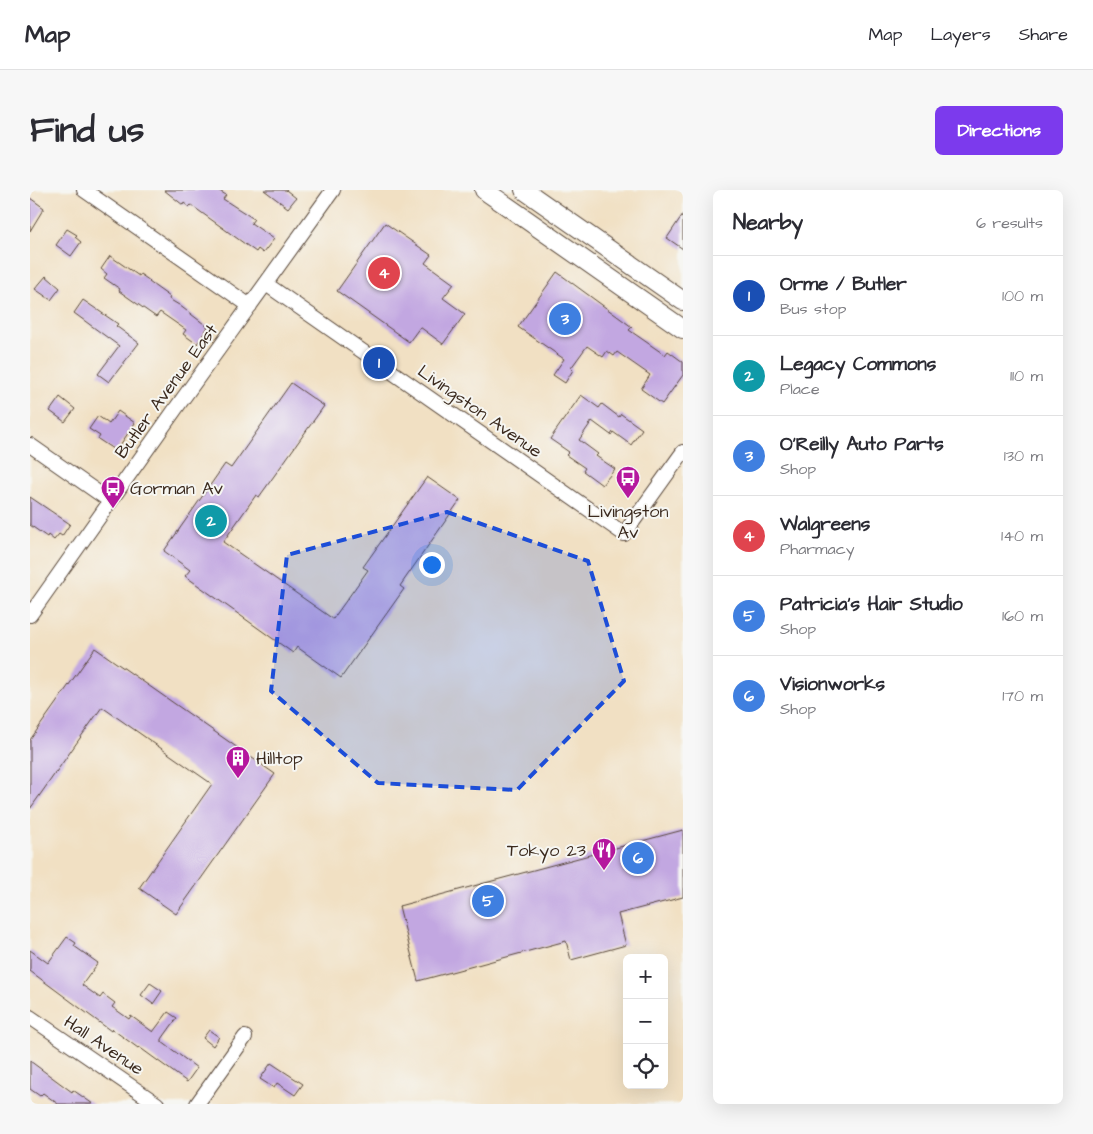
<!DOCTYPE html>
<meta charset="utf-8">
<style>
:root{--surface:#fff;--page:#f7f7f7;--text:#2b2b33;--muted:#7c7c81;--line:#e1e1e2;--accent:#7c3aed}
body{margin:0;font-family:"Architects Daughter",sans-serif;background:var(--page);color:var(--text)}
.controls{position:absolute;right:15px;bottom:15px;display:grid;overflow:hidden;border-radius:8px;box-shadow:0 5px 20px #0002}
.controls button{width:45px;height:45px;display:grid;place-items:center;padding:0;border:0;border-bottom:1px solid var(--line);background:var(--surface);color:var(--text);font:25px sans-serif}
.you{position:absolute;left:401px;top:374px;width:18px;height:18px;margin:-12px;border:4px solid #fff;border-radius:50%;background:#1a73e8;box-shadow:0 0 0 8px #1a73e833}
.badge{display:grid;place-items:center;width:32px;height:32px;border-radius:50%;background:var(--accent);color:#fff;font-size:16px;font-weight:700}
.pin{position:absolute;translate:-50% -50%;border:2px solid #fff;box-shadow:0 1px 5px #0006}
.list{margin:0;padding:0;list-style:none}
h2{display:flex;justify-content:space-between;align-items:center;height:65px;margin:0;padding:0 20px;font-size:21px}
h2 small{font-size:16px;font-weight:400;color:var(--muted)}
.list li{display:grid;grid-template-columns:32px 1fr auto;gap:15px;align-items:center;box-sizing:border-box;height:80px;padding:0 20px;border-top:1px solid var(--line)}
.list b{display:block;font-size:19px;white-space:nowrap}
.list p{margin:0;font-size:16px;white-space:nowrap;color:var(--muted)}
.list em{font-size:16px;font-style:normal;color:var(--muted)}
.icon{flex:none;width:28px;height:28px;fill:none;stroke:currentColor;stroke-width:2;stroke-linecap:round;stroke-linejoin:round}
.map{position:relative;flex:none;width:653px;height:914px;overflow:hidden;border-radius:8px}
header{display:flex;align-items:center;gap:30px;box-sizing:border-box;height:70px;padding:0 25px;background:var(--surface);border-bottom:1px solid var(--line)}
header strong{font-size:24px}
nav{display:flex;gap:28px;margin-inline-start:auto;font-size:18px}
.intro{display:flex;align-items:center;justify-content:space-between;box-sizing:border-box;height:120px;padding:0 30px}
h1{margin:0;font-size:35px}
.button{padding:12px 22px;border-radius:8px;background:var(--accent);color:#fff;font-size:18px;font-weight:700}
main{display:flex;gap:30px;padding:0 30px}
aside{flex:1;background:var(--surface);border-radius:8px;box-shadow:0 5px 20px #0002}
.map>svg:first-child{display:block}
.building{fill:#c2a7e1}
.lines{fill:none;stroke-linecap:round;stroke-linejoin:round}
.minor-casing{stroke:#564537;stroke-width:16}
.major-casing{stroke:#564537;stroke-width:20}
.minor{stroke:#fff;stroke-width:14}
.major{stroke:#fff;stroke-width:18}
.marked{fill:#1d4ed8;fill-opacity:0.2;stroke:#1d4ed8;stroke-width:4;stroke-dasharray:10 6;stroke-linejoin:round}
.labels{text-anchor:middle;stroke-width:4;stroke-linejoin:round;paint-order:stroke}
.street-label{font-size:18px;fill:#3b2a1e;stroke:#f6f6f2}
.poi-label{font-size:18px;fill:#3b2a1e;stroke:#f6f6f2;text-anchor:start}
</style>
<header>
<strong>Map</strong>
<nav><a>Map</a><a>Layers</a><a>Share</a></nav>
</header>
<div class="intro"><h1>Find us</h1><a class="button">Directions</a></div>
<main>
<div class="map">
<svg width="653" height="914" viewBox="0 0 653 914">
<rect width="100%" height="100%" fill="#f6f6f2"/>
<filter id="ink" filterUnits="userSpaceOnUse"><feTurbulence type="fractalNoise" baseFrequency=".02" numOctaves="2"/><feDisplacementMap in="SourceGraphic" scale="10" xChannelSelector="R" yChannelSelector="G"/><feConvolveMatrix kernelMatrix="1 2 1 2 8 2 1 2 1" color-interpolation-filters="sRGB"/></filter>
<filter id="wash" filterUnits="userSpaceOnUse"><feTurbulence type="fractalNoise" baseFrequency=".0096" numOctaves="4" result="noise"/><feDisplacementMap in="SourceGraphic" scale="20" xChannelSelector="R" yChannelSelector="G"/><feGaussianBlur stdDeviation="1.12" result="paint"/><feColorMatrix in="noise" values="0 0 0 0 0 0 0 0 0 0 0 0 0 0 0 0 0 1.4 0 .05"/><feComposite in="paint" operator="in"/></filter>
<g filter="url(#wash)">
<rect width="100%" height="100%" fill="#f1e0c3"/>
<g id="blocks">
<!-- building -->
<path class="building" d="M 134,0 L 188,0 L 196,5 L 193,9 L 224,29 L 221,33 L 244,49 L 233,63 L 228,59 L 226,62 L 161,15 L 159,17 L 154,13 L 153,15 Z
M 234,0 L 256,0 L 266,8 L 258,18 Z
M 0,8 L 14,18 L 0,41 Z
M 653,24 L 653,59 L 637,48 Z
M 355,33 L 401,65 L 395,73 L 424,94 L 413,108 L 435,124 L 413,154 L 390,137 L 379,152 L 307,101 Z
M 37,39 L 47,45 L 45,47 L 51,52 L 41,66 L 26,55 Z
M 80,66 L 109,86 L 110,84 L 120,91 L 119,92 L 140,107 L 139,109 L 149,115 L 178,137 L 167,154 L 153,144 L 156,140 L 130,122 L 126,127 L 89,101 L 90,99 L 74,88 L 77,84 L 71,79 Z
M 527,82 L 602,137 L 599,140 L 635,165 L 638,161 L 653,172 L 653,185 L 632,214 L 611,199 L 620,185 L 587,162 L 584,166 L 577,161 L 573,167 L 557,156 L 541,178 L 543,180 L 535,193 L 523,185 L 534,169 L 488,137 Z
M 16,86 L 30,98 L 21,110 L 5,99 Z
M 53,110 L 88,134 L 86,136 L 109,153 L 79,192 L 68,184 L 89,156 L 44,123 Z
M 261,193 L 294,216 L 229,307 L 226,305 L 193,352 L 303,429 L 338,380 L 333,377 L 397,287 L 430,310 L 370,396 L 374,399 L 311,488 L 267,457 L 263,463 L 155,386 L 160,380 L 134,361 L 195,274 L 201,278 Z
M 551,205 L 569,218 L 572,214 L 589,227 L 591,224 L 612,239 L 601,255 L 583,242 L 581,245 L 562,231 L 549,250 L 568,264 L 566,266 L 585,279 L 572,295 L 553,281 L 555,278 L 536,265 L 539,262 L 520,249 Z
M 30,207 L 45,219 L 35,232 L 20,221 Z
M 88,221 L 105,233 L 86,261 L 68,249 L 70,246 L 59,239 L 68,226 L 79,234 Z
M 0,307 L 40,334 L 32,346 L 29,344 L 24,350 L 18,345 L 17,347 L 0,335 Z
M 65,458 L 245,584 L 146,724 L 109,698 L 182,594 L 72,517 L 0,619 L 0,550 Z
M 653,640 L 653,707 L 588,724 L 596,755 L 541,770 L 536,751 L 388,791 L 369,716 Z
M 37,747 L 46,753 L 44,756 L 68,773 L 52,795 L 70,808 L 73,804 L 85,813 L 82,817 L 99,829 L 101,826 L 123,842 L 138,822 L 147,828 L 132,849 L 132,852 L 167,878 L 157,892 L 109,857 L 108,858 L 82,839 L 81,841 L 0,781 L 0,760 L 18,773 Z
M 120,793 L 132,801 L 123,814 L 111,805 Z
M 179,840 L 189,847 L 183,856 L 173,848 Z
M 0,871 L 42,902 L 43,900 L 63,914 L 28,914 L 13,903 L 10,906 L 0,899 Z
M 241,873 L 273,894 L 265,905 L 247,893 L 244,898 L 230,889 Z"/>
</g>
</g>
<g filter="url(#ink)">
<use href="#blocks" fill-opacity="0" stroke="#564537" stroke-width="1"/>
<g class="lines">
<defs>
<path id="minor" d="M 54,0 L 220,116
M 236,94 L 594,344 L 653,262
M 0,255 L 80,311
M 0,425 L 149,214 L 303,0
M 0,827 L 127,914
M 167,914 L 215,847"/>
<path id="major" d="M 454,0 L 653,139
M 494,0 L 653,111"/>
</defs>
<!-- minor casing -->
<use href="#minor" class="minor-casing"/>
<!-- major casing -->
<use href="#major" class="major-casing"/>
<!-- minor -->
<use href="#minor" class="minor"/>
<!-- major -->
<use href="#major" class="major"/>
</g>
</g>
<!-- marked area -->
<path class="marked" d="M 417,322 L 558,371 L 594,491 L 487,600 L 348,593 L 241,501 L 257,365 Z"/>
<!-- icons -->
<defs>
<symbol id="bus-pin" viewBox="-11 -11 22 30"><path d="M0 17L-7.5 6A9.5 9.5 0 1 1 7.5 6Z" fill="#b5179e" stroke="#f6f6f2"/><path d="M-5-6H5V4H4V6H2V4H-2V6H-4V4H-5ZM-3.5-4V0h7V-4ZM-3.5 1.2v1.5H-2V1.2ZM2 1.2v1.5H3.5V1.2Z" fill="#fff"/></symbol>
<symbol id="building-pin" viewBox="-11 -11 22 30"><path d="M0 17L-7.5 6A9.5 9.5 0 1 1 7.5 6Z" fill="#b5179e" stroke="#f6f6f2"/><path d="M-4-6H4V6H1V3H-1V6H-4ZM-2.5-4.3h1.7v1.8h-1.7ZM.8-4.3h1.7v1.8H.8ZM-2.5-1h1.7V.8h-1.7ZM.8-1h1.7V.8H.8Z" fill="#fff"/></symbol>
<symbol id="restaurant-pin" viewBox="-11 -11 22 30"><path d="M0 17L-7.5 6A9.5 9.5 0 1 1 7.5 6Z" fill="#b5179e" stroke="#f6f6f2"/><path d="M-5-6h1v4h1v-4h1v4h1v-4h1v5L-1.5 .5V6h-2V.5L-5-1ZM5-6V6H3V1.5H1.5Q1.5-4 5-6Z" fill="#fff"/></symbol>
</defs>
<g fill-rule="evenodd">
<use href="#bus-pin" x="584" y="274" width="28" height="38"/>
<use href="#bus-pin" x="69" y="284" width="28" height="38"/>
<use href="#building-pin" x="194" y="554" width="28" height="38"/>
<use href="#restaurant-pin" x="560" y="646" width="28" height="38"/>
</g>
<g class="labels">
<!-- street labels -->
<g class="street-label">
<text transform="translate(136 201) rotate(-54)" y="6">Butler Avenue East</text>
<text transform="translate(450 221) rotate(35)" y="6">Livingston Avenue</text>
<text transform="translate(74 855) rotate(34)" y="6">Hall Avenue</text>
</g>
<!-- poi labels -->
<g class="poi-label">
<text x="100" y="304">Gorman Av</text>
<text x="598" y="327" text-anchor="middle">Livingston<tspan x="598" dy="21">Av</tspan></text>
<text x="226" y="574">Hilltop</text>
<text x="556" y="666" text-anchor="end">Tokyo 23</text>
</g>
</g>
</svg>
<div class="controls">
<button>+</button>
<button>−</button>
<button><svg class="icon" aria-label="locate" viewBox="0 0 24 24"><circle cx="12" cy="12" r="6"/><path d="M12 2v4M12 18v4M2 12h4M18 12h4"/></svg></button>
</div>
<div class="you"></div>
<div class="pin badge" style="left:349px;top:173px;background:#1a4fb4">1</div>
<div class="pin badge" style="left:181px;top:331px;background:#0f9aa8">2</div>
<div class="pin badge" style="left:535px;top:129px;background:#3f7fe0">3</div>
<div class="pin badge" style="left:354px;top:83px;background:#e0444e">4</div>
<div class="pin badge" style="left:458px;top:711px;background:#3f7fe0">5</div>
<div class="pin badge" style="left:608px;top:668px;background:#3f7fe0">6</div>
</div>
<aside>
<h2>Nearby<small>6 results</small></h2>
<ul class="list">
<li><span class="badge" style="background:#1a4fb4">1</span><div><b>Orme / Butler</b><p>Bus stop</p></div><em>100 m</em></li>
<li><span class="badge" style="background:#0f9aa8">2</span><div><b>Legacy Commons</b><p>Place</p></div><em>110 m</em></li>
<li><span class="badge" style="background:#3f7fe0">3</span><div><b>O'Reilly Auto Parts</b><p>Shop</p></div><em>130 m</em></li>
<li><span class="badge" style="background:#e0444e">4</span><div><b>Walgreens</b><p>Pharmacy</p></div><em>140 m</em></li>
<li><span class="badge" style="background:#3f7fe0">5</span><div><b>Patricia's Hair Studio</b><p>Shop</p></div><em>160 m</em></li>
<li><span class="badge" style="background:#3f7fe0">6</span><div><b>Visionworks</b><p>Shop</p></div><em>170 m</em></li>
</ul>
</aside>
</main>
